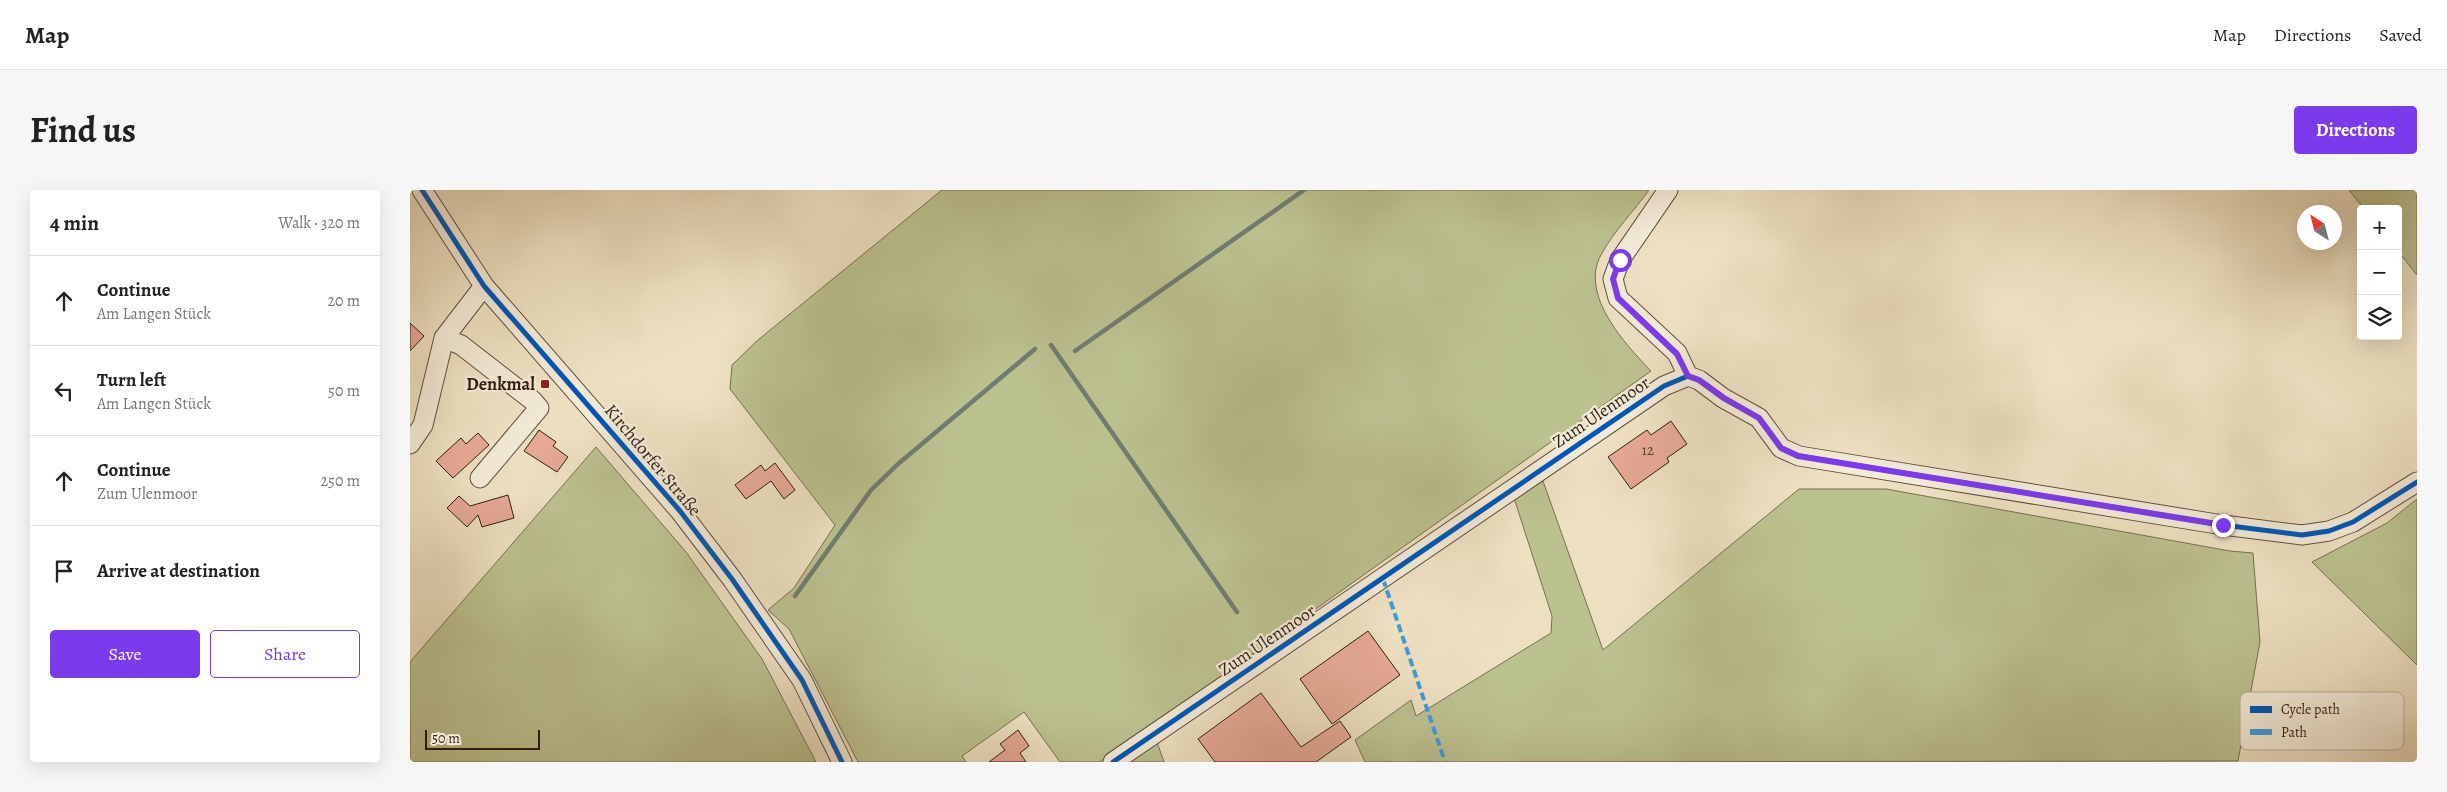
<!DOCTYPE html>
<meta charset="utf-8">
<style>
:root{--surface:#fff;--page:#f6f6f6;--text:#222;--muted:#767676;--line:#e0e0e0;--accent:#7c3aed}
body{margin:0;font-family:Alegreya,serif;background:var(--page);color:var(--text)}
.controls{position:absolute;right:15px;top:15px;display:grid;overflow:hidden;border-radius:5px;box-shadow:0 5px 20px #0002}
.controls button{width:45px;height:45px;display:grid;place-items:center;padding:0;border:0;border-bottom:1px solid var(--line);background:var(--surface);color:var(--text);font:25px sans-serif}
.compass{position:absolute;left:1887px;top:15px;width:45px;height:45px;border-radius:50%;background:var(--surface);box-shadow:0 5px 20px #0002;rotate:324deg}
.scale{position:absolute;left:15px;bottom:12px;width:115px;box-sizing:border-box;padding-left:5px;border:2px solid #331d14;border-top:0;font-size:14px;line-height:18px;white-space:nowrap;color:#331d14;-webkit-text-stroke:4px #f3ebd7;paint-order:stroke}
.stop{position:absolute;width:15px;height:15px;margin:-11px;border:4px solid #7c3aed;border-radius:50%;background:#fff}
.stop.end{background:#7c3aed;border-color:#fff;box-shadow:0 1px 5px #0008}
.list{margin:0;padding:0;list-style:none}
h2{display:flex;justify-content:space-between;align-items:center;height:65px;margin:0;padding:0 20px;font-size:21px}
h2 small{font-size:16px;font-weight:400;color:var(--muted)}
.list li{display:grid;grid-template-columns:32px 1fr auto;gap:15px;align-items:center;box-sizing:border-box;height:90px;padding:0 20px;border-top:1px solid var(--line)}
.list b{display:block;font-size:19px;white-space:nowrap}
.list p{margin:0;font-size:16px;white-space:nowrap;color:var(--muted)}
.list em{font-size:16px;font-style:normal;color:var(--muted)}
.actions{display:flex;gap:10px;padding:15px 20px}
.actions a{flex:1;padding:11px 0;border:1px solid var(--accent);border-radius:5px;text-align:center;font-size:18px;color:var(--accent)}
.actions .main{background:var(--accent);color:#fff}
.icon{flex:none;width:28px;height:28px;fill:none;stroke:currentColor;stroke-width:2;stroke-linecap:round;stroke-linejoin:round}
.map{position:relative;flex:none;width:2007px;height:572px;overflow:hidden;border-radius:5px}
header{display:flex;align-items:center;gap:30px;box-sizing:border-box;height:70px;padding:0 25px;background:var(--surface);border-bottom:1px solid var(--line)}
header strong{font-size:24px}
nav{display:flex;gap:28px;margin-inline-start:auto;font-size:18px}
.intro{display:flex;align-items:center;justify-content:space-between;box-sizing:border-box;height:120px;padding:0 30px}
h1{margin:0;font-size:35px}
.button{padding:12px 22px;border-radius:5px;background:var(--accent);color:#fff;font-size:18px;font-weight:700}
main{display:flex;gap:30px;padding:0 30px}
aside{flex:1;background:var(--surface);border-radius:5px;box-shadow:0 5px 20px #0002}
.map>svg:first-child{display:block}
.green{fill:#bcc190;stroke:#786f52}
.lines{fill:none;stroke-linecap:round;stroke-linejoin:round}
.stream{stroke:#717d70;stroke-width:4.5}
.building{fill:#e6a995;stroke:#331d14}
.minor-casing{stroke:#624e3f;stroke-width:21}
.minor{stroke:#f3ebd7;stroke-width:19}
.quiet{stroke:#3e9bde;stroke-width:4;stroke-dasharray:8 4;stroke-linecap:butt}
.cycleway-casing{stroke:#f3ebd7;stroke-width:8}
.cycleway{stroke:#0057b8;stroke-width:5}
.route{stroke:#7c3aed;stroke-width:6}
.poi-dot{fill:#8f2418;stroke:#f3ebd7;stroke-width:2}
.labels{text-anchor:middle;stroke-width:4.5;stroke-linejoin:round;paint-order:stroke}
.number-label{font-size:15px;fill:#604034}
.poi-label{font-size:18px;font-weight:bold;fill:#331d14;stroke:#f3ebd7;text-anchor:end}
.street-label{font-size:18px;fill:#331d14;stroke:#f3ebd7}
.key{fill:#f3ebd7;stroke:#b9ad9c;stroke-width:1}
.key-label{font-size:14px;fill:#331d14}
</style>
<header>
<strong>Map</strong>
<nav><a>Map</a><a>Directions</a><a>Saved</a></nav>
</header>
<div class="intro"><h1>Find us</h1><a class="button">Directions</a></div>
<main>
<aside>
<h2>4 min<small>Walk · 320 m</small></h2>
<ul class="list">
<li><svg class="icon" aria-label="ahead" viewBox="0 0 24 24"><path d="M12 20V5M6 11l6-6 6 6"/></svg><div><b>Continue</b><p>Am Langen Stück</p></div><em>20 m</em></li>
<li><svg class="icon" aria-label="left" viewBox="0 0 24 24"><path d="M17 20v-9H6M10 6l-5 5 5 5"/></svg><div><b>Turn left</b><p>Am Langen Stück</p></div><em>50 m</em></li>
<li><svg class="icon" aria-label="ahead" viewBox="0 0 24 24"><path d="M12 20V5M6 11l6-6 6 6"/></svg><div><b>Continue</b><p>Zum Ulenmoor</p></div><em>250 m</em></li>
<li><svg class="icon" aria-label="arrive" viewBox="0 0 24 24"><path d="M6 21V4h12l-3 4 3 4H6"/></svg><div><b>Arrive at destination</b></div></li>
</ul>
<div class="actions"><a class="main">Save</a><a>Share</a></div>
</aside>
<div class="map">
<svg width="2007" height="572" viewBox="0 0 2007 572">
<rect width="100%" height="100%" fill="#ede0c1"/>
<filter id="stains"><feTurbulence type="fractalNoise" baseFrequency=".004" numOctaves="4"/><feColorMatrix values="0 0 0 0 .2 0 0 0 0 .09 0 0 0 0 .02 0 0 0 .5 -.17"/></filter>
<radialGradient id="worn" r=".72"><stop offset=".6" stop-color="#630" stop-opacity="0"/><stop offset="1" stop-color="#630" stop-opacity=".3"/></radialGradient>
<!-- green -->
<path class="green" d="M 532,0 L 1239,0 C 1224,21 1203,42 1191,65 C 1169,105 1216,155 1241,181 L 690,572 L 650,572 L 614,522 L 552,566 L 556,572 L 448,572 L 379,439 L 358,420 L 384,398 L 425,335 L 320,199 L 322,175 L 348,150 Z
M 1939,0 L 2007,0 L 2007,85 L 1988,61 L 1988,19 L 1954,19 Z
M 186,257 L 276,362 L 352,469 L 406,572 L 0,572 L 0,472 Z
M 1133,291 L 1193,460 L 1389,299 L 1476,299 L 1820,361 L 1843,363 L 1850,452 L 1828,571 L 955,572 L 945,550 L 1001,510 L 1006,526 L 1141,443 L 1142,426 L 1104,308 Z
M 2007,309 L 2007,475 L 1902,372 L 1977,333 Z
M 747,552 L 754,572 L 717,572 Z"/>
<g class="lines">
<!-- stream -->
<path class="stream" d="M 641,155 L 827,422
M 665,161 L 894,0
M 385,406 L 461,300 L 488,274 L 625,159"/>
</g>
<!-- building -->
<path class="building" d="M 0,133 L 14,146 L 0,161 Z
M 1261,231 L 1277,254 L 1257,268 L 1259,272 L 1221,299 L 1198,267 L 1237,240 L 1241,245 Z
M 129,240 L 146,252 L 143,256 L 158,267 L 147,282 L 114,261 Z
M 68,243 L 79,255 L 43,288 L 26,271 L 51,248 L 56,254 Z
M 365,273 L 385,300 L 374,309 L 361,291 L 336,309 L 325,295 L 351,275 L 355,281 Z
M 98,305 L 104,328 L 72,337 L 68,325 L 57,337 L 37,318 L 49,306 L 60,316 Z
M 958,441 L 990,485 L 922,534 L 890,489 Z
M 851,503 L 891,557 L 930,531 L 941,547 L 906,572 L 805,572 L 788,549 Z
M 608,540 L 619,556 L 610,563 L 616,572 L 579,572 L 595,560 L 590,554 Z"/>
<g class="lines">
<defs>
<path id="minor" d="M 12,0 L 74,96 L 270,321 L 322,389 L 392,490 L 432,572
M 1258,0 L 1210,70 L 1203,89 L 1208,108 L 1267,163 L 1278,186
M 34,148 L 51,155 L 122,210 L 129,218 L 70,288
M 0,254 L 13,235 L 34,148 L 74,96
M 703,572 L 1254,196 L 1278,186 L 1289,190 L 1313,208 L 1349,228 L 1371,258 L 1389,266 L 1813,335 L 1892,345 L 1919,341 L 1943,332 L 2007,292"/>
</defs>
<!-- minor casing -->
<use href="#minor" class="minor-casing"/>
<!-- minor -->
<use href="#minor" class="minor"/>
<!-- quiet -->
<path class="quiet" d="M 973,389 L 1035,572"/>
<defs>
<path id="cycleway" d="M 12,0 L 74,96 L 270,321 L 322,389 L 392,490 L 432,572
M 703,572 L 1254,196 L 1278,186 L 1289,190 L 1313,208 L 1349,228 L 1371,258 L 1389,266 L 1813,335 L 1892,345 L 1919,341 L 1943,332 L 2007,292"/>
</defs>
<!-- cycleway casing -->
<use href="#cycleway" class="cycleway-casing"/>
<!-- cycleway -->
<use href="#cycleway" class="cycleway"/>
</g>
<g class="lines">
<!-- route -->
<path class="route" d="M 1210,70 L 1203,89 L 1208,108 L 1267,164 L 1278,186 L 1289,190 L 1314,208 L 1349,228 L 1371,258 L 1388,266 L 1813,335"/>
</g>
<!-- markers -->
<rect class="poi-dot" x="130" y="189" width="10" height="10" rx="2.5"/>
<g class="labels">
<!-- number labels -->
<g class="number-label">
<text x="1238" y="265">12</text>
</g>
<!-- poi labels -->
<g class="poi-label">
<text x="125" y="200">Denkmal</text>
</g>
<!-- street labels -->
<g class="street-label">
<text transform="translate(1191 222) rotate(-34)" y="6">Zum Ulenmoor</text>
<text transform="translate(243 270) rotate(50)" y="6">Kirchdorfer Straße</text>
<text transform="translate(857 450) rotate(-34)" y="6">Zum Ulenmoor</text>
</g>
</g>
<!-- legend -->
<rect x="1830" y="502" width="164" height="58" rx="8" class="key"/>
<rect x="1840" y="516" width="22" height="7" fill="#0057b8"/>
<rect x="1840" y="539" width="22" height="6" fill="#3e9bde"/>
<g class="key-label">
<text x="1871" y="524">Cycle path</text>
<text x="1871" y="547">Path</text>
</g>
<rect width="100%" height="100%" filter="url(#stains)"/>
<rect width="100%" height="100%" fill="url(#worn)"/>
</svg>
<div class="controls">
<button>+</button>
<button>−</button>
<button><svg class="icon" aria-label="layers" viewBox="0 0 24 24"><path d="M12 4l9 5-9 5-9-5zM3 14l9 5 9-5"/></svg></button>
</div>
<svg class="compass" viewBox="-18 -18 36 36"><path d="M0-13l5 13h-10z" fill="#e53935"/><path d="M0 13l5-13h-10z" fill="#767676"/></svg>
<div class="scale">50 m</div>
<div class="stop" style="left:1210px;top:70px"></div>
<div class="stop end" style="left:1813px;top:335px"></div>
</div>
</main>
